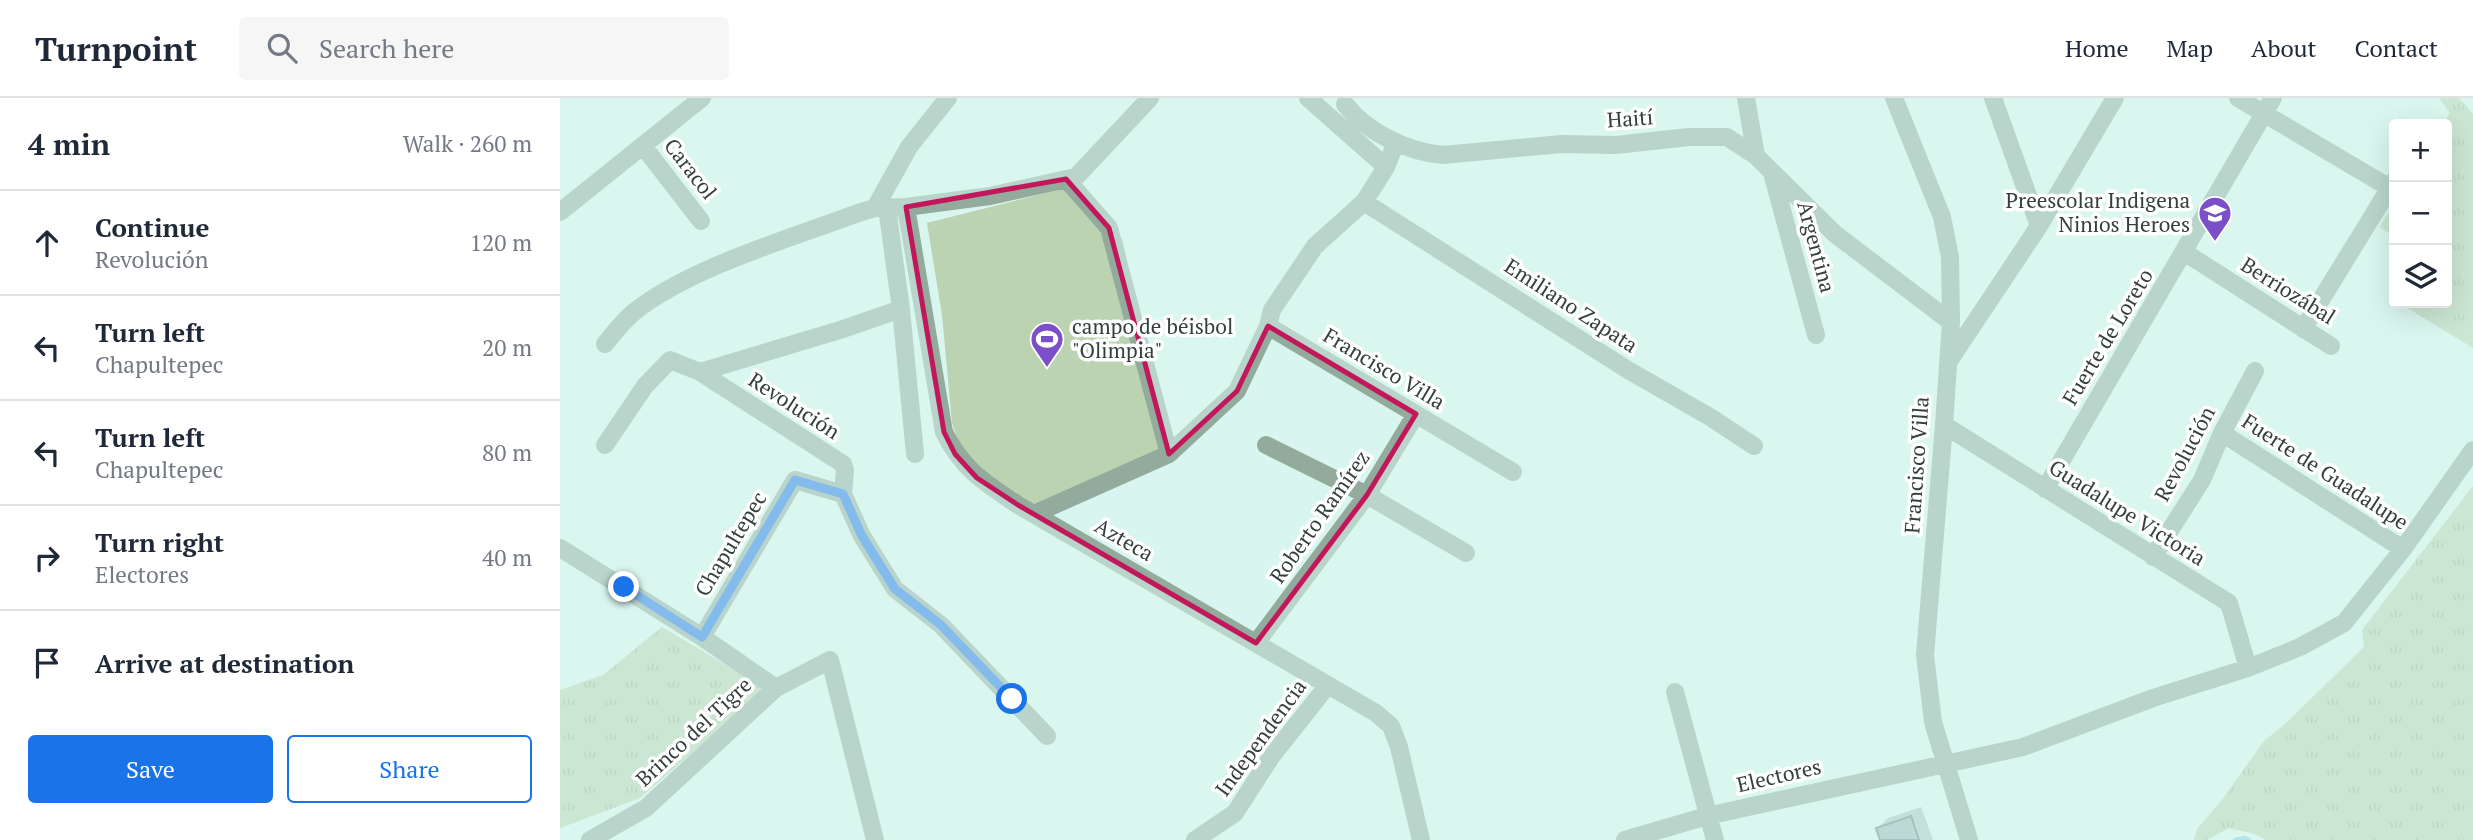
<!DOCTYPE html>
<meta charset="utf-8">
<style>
:root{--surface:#fff;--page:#f6f6f7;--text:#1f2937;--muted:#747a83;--line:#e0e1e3;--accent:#1a73e8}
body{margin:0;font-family:"PT Serif",serif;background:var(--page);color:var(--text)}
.controls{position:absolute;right:21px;top:21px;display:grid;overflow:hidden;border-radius:7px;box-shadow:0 7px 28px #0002}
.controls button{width:63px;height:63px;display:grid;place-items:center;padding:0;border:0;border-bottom:2px solid var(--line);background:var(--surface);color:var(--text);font:35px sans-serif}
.stop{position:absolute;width:21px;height:21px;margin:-16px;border:5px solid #1a73e8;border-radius:50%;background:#fff}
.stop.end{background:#1a73e8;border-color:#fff;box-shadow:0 2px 7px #0008}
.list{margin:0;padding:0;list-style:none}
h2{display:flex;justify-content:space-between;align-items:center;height:91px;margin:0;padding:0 28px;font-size:30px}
h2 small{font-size:23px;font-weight:400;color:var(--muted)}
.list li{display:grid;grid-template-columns:46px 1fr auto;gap:21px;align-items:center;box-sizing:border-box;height:105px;padding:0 28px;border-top:2px solid var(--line)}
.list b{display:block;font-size:26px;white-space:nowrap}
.list p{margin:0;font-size:23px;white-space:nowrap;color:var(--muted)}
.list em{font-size:23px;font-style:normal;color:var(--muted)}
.actions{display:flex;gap:14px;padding:21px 28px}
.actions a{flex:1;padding:16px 0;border:2px solid var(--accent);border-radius:7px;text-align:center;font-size:24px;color:var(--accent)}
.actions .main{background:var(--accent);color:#fff}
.icon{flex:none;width:38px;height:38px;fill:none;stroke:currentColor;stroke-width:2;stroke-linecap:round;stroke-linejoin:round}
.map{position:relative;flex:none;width:1913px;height:742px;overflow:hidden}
header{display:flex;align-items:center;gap:42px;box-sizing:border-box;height:98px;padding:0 35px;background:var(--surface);border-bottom:2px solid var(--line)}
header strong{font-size:33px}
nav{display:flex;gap:38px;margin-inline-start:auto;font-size:24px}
.search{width:490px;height:63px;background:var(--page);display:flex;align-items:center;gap:18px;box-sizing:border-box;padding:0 24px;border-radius:7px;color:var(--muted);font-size:26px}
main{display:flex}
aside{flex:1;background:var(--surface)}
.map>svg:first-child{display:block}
.grass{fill:url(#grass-tufts)}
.pitch{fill:#bbd3b1}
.shadow{fill:#0003}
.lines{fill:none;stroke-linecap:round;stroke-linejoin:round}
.stream{stroke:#8dcde9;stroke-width:4.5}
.building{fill:#99b5b8;stroke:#698386;stroke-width:2}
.minor{stroke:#93ab9d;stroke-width:18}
.route{stroke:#1a73e8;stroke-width:9}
.marked{fill:none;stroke:#c2185b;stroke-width:5;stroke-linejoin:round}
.labels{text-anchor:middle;stroke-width:7;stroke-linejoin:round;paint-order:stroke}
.street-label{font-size:21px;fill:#34403d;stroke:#fff}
.poi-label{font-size:21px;fill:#34403d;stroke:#fff;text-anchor:end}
</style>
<header>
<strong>Turnpoint</strong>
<div class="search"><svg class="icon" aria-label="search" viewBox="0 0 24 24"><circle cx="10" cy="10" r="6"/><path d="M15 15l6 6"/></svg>Search here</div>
<nav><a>Home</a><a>Map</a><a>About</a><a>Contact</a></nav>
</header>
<main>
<aside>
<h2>4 min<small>Walk · 260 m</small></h2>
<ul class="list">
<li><svg class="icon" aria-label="ahead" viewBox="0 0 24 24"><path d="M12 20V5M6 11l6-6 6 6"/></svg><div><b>Continue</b><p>Revolución</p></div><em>120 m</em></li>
<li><svg class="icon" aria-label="left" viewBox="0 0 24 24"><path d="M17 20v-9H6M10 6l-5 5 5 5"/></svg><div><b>Turn left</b><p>Chapultepec</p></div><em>20 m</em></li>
<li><svg class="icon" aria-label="left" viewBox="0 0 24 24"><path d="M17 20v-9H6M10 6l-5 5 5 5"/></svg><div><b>Turn left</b><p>Chapultepec</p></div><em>80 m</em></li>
<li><svg class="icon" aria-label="right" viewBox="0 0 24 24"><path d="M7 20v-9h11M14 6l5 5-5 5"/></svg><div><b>Turn right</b><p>Electores</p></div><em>40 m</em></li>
<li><svg class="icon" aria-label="arrive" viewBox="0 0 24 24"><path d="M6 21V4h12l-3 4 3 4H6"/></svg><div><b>Arrive at destination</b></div></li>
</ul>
<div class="actions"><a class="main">Save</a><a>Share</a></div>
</aside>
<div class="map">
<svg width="1913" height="742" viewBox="0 0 1913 742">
<defs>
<pattern id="grass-tufts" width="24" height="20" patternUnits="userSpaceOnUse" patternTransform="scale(1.75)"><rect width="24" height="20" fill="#bbd3b1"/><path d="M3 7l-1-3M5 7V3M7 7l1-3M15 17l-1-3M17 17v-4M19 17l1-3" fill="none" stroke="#a1b699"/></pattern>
</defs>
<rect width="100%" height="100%" fill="#d9f5ef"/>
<!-- grass -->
<path class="grass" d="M 1879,0 L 1899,0 L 1913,16 L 1913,250 L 1839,205 L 1887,205 L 1887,26 L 1883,26 L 1890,15 Z
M 1834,106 L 1834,138 L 1819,129 Z
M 1913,388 L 1913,742 L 1706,742 L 1695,736 L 1669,730 L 1647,742 L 1634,742 L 1637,731 L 1662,702 L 1704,643 L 1725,626 L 1804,549 L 1802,532 Z
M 102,529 L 206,591 L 80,700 L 0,730 L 0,592 L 43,577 Z"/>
<!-- pitch -->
<path class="pitch" d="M 505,90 L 563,142 L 602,349 L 473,412 L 403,356 L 392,325 L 382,217 L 367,125 Z"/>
<!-- shadow -->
<path class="shadow" d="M 1361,709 L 1373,742 L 1322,742 L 1318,730 L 1328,720 Z"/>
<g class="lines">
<!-- stream -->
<path class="stream" d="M 1675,742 L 1685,740 L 1689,742"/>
</g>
<!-- building -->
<path class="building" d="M 1351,718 L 1359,742 L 1320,742 L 1316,730 Z"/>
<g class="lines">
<!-- minor -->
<path class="minor" d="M 748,0 L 826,69
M 1186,0 L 1196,58
M 1334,0 L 1382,119 L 1390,159 L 1391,224 L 1384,327 L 1365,557 L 1373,624 L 1409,742
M 1433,0 L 1479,128
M 1678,0 L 1830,90
M 785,6 C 806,34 848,54 883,57 L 1001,46 L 1056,47 L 1129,39 L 1167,39 L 1196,58 L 1275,136 L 1391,224
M 83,48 L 141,123
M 1212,75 L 1256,237
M 506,81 L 549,130 L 609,356
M 804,104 L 1068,272 L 1150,319 L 1194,348
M 346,109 L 384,334 C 402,371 425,385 458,407 L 816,615 L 831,628 L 839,649 L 861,742
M 315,110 L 349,49 L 388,0
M 327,110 L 341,211 L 355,356
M 0,114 L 142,0
M 1624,154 L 1771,248
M 708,228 L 953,374
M 1743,231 L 1834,83
M 45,246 C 54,235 63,223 74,214 C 131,169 229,141 298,115 L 315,110 L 346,109 L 430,98 L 516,79 L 590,0
M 1389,263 L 1479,128 L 1555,0
M 140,274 L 280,232 L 341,211
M 1384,327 L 1669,505 L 1688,570
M 1662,335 L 1843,451
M 45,347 L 85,288 L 110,262 L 140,274 L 283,366 L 285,372 L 283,396 L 302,438 L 335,491 L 381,527 L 487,638
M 706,347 L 807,397 L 906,455
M 1485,391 L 1713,0
M 474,416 L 609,356 L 677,293 L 708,228 L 712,212 L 755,148 L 804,104 L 826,69 L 836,44
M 0,450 L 142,539 L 216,590
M 1593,459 L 1642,382 L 1662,335 L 1695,273
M 142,539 L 235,382 L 283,396
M 696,545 L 807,397 L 856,316
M 1115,594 L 1155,742
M 30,742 L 86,710 L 216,590 L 270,562 L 315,742
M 635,742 L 675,715 L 711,659 L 768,587
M 1065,742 L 1147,718 L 1463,649 L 1593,600 L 1688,570 L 1740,549 L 1784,525 L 1843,451 L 1913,352"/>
</g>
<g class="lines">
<!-- route -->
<path class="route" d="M 64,489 L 142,539 L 235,382 L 283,396 L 302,438 L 335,491 L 381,527 L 452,601"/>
</g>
<!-- marked area -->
<path d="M0 0H1913V742H0ZM 506,81 L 549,130 L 609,356 L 677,293 L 708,228 L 856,316 L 807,397 L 696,545 L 458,407 L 417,380 L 395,356 L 384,334 L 346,109 Z" fill="#d9f5ef" fill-opacity=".55" fill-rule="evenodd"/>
<path class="marked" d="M 506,81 L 549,130 L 609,356 L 677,293 L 708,228 L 856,316 L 807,397 L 696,545 L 458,407 L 417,380 L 395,356 L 384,334 L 346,109 Z"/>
<!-- icons -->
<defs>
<symbol id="school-pin" viewBox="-11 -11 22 30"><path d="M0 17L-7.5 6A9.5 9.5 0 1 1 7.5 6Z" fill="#7b4fc7" stroke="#fff"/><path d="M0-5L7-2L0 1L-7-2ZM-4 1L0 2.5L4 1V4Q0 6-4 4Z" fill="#fff"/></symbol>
<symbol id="stadium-pin" viewBox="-11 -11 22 30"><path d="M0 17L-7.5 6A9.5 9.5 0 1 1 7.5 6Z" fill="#7b4fc7" stroke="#fff"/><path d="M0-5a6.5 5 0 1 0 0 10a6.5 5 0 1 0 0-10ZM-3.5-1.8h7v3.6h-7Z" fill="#fff"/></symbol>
</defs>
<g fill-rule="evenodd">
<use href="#school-pin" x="1636" y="96" width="38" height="52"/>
<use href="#stadium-pin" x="468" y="222" width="38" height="52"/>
</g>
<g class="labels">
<!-- street labels -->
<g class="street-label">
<text transform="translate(1070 21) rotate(-4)" y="7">Haití</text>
<text transform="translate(130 71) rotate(52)" y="7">Caracol</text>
<text transform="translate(1256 149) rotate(75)" y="7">Argentina</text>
<text transform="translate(1728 193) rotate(32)" y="7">Berriozábal</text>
<text transform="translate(1011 208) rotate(33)" y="7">Emiliano Zapata</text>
<text transform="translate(1548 239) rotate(-59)" y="7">Fuerte de Loreto</text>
<text transform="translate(824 271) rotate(31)" y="7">Francisco Villa</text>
<text transform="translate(234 308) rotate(33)" y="7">Revolución</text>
<text transform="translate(1625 356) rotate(-62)" y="7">Revolución</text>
<text transform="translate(1357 367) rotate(-86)" y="7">Francisco Villa</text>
<text transform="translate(1765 374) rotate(33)" y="7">Fuerte de Guadalupe</text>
<text transform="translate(1567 415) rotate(32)" y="7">Guadalupe Victoria</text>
<text transform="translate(760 419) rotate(-55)" y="7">Roberto Ramírez</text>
<text transform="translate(564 442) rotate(30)" y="7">Azteca</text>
<text transform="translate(171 446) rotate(-59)" y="7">Chapultepec</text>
<text transform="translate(134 634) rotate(-43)" y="7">Brinco del Tigre</text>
<text transform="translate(701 640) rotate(-54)" y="7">Independencia</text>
<text transform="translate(1219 678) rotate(-13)" y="7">Electores</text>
</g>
<!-- poi labels -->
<g class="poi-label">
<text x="1630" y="110">Preescolar Indigena<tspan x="1630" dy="24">Ninios Heroes</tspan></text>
<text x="512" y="236" text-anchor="start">campo de béisbol<tspan x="512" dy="24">"Olimpia"</tspan></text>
</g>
</g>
</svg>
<div class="controls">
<button>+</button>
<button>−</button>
<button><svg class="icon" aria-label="layers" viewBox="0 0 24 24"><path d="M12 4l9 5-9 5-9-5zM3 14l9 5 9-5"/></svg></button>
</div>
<div class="stop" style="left:452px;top:601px"></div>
<div class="stop end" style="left:64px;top:489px"></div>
</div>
</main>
